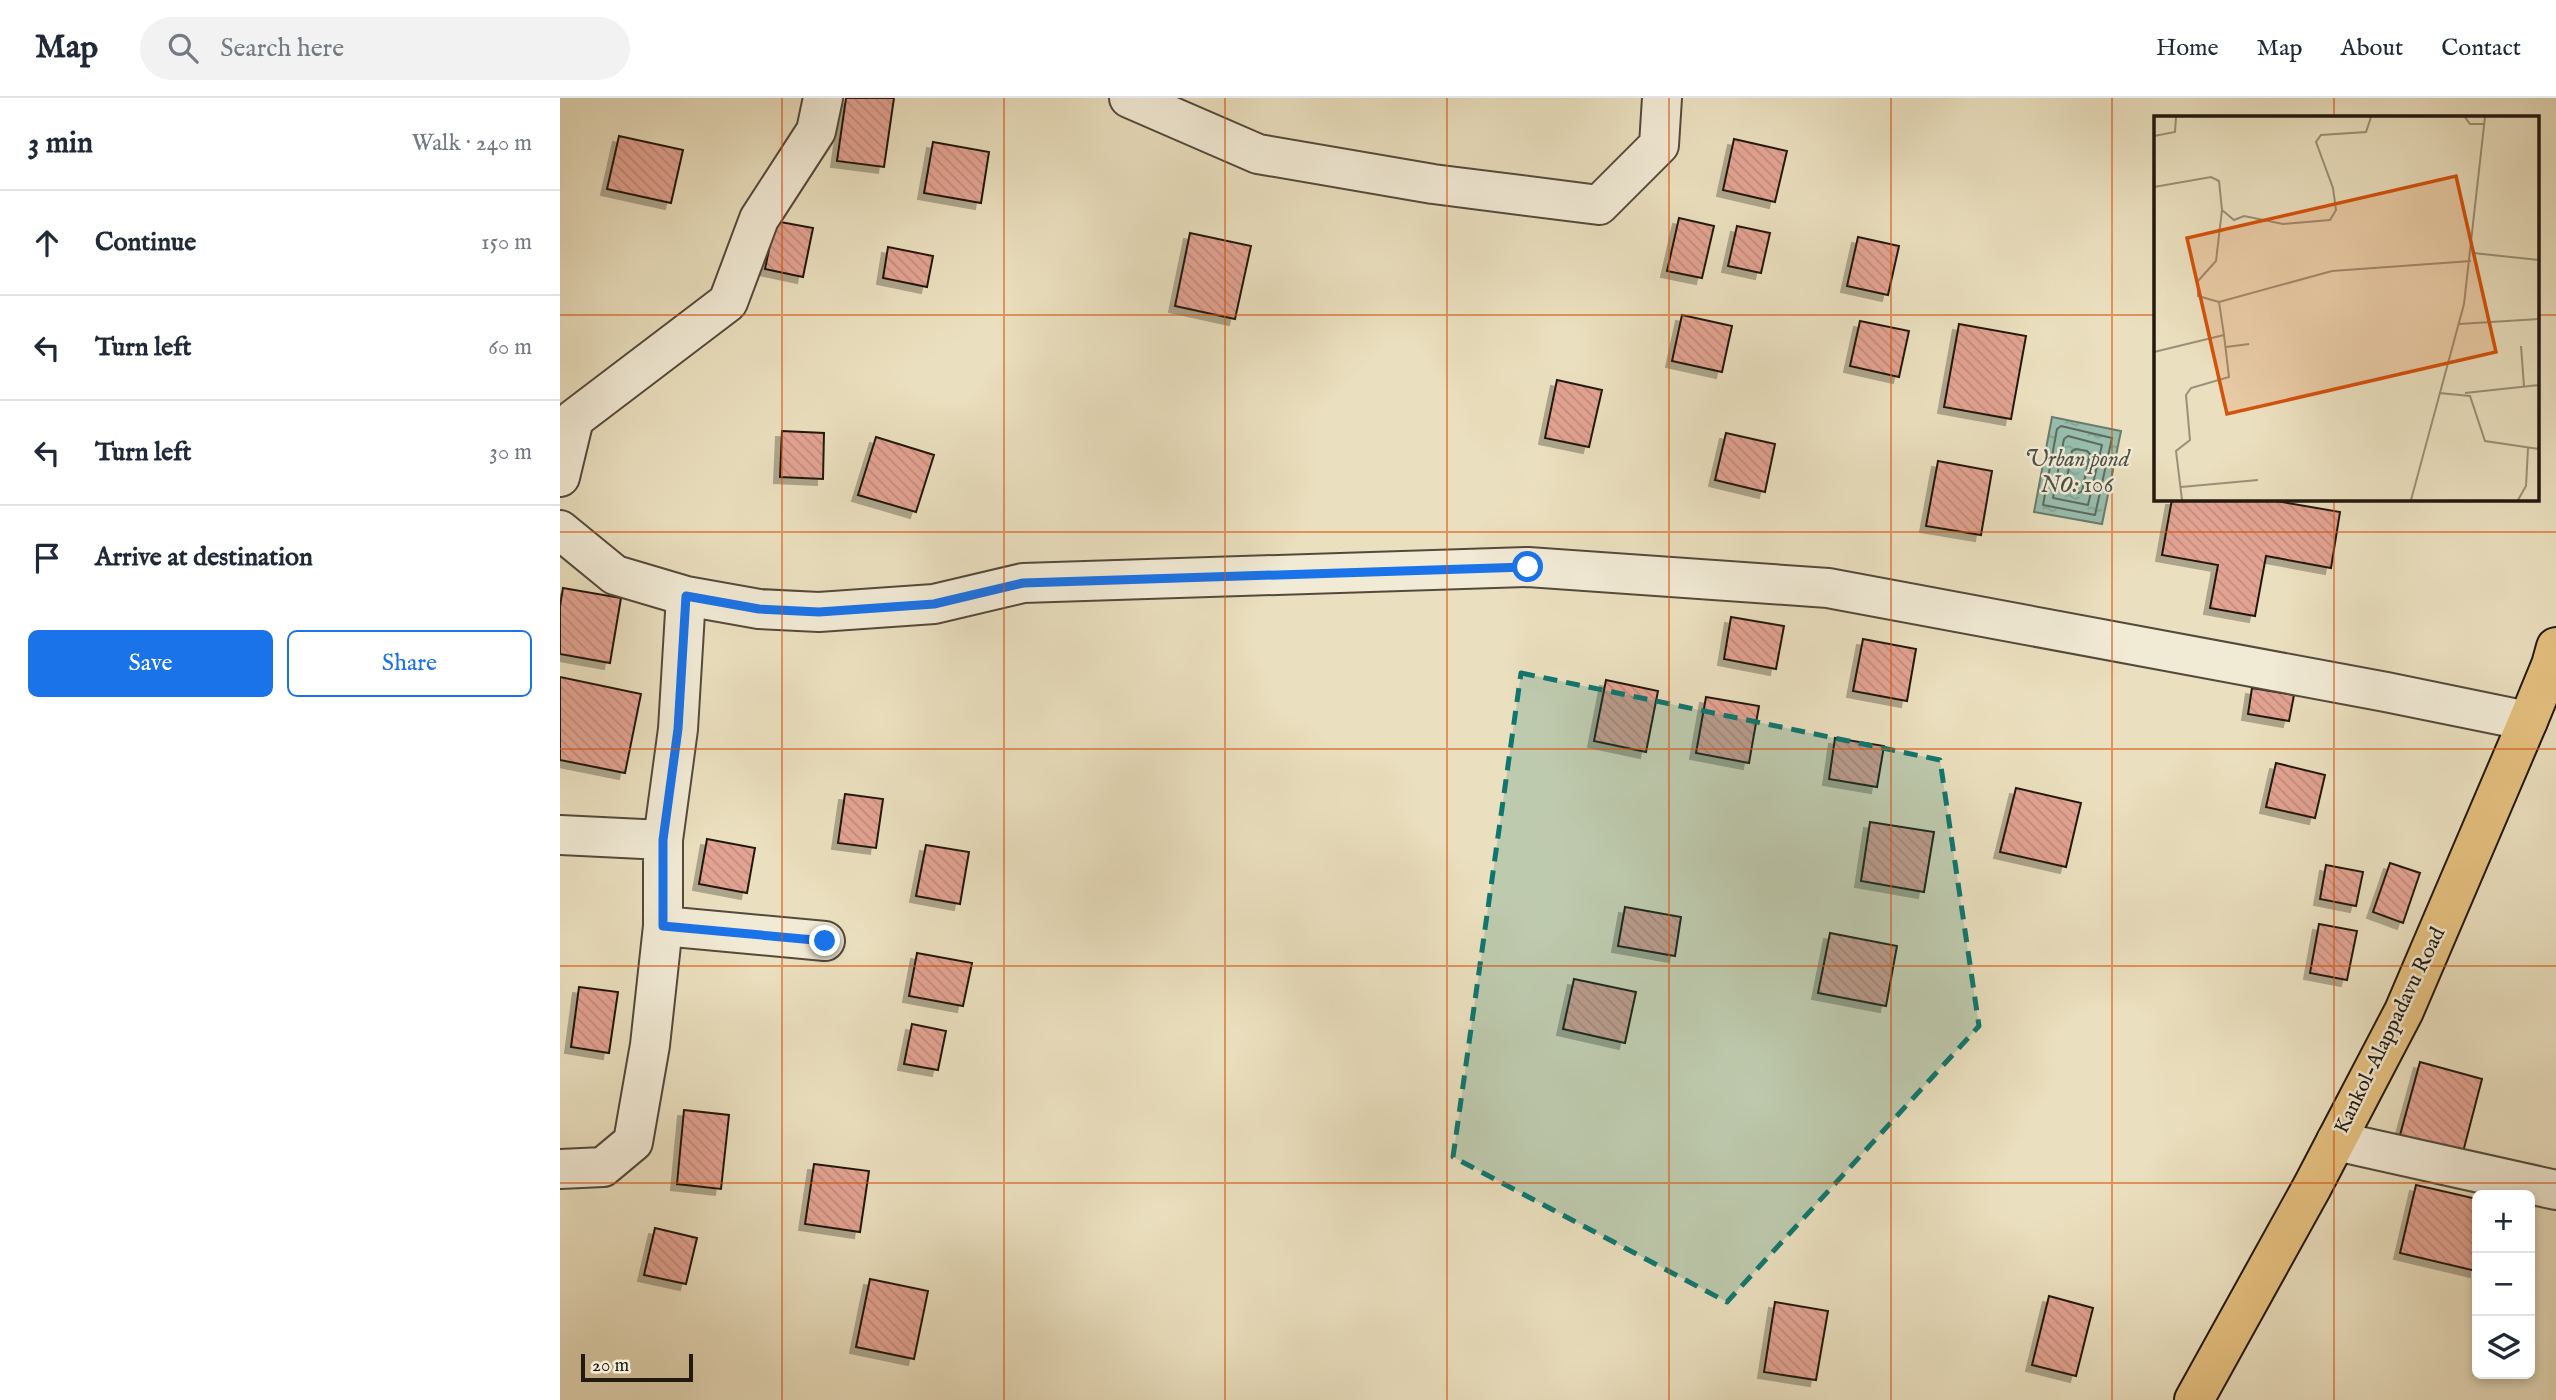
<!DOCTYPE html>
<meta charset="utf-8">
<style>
:root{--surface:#fff;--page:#f2f2f3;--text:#1f2937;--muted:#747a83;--line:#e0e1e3;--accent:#1a73e8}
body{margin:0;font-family:"IM FELL English",serif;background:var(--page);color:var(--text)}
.controls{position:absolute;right:21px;bottom:21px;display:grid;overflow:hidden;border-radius:10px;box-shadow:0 4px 10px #0003}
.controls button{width:63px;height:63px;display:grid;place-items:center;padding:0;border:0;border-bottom:2px solid var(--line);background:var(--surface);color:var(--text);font:35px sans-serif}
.scale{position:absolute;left:21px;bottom:18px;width:112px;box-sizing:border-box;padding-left:7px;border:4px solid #221910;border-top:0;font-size:19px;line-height:24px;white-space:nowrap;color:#221910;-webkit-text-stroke:5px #f1ead5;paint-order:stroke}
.stop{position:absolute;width:21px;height:21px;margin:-16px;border:5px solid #1a73e8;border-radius:50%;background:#fff}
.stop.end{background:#1a73e8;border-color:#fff;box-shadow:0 2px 7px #0008}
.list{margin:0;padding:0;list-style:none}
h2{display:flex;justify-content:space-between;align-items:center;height:91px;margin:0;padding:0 28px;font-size:30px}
h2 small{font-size:23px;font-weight:400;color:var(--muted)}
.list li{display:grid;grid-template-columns:46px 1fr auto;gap:21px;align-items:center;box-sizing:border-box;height:105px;padding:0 28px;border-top:2px solid var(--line)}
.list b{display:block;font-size:26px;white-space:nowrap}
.list em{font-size:23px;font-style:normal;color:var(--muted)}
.actions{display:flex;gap:14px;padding:21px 28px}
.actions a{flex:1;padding:16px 0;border:2px solid var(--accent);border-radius:10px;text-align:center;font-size:24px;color:var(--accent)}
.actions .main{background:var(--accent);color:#fff}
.icon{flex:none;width:38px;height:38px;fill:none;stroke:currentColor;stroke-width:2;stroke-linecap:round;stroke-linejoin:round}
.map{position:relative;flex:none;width:1996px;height:1302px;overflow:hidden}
header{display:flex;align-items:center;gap:42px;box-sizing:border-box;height:98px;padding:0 35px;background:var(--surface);border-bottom:2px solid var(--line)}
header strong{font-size:33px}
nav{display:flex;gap:38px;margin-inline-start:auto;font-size:24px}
.search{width:490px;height:63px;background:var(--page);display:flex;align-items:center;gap:18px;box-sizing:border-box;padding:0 24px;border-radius:38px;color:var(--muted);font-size:26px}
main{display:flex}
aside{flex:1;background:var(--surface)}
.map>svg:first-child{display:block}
.water{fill:url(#water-ripples);stroke:#697b6e;stroke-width:2}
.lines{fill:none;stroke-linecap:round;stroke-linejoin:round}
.shore{stroke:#5d6b5e;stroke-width:2}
.building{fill:url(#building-back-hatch);stroke:#221910;stroke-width:2;filter:url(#shadow)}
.minor-casing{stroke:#544a3c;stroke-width:42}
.major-casing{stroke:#221910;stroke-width:42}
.minor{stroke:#f1ead5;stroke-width:38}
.major{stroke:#e5c07f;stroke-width:38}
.route{stroke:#1a73e8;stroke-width:9}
.marked{fill:#0f766e;fill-opacity:0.2;stroke:#0f766e;stroke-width:5;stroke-dasharray:14 9;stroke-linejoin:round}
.grid{fill:none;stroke:#d4530c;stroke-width:2;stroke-opacity:0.55}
.labels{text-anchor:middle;stroke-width:5;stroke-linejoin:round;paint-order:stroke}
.street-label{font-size:21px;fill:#221910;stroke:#f1ead5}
.water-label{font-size:23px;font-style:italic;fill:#4b5247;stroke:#f1ead5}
.inset-road{fill:none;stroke:#9a9078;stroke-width:2}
.view{fill:#d4530c;fill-opacity:0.15;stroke:#d4530c;stroke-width:3.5}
.inset-edge{fill:none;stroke:#221910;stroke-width:3.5}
</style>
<header>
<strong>Map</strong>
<div class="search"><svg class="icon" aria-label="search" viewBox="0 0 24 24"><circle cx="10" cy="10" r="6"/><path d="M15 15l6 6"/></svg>Search here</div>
<nav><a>Home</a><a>Map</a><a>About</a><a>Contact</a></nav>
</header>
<main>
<aside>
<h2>3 min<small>Walk · 240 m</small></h2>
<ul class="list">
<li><svg class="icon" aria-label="ahead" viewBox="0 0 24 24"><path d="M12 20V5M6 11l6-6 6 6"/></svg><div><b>Continue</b></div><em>150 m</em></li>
<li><svg class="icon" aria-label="left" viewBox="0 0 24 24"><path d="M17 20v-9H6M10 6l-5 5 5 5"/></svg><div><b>Turn left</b></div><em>60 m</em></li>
<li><svg class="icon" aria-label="left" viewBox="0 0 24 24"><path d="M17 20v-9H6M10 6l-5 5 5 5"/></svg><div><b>Turn left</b></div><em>30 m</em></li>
<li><svg class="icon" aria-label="arrive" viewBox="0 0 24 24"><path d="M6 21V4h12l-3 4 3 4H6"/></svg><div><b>Arrive at destination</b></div></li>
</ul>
<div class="actions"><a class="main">Save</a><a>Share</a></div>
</aside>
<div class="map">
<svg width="1996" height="1302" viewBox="0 0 1996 1302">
<defs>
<pattern id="water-ripples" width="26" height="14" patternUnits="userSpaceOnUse" patternTransform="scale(1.75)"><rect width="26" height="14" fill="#98bdad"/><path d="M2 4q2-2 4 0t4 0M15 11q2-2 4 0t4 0" fill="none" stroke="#83a294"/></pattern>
<pattern id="building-back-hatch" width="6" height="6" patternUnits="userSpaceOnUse" patternTransform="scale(1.75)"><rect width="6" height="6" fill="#e3a392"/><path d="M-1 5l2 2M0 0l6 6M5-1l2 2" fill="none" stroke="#c28c7d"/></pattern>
<filter id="shadow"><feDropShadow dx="-6" dy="6" stdDeviation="0" flood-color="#0004"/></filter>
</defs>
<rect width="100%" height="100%" fill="#eadfbe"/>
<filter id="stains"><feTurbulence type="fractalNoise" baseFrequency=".00286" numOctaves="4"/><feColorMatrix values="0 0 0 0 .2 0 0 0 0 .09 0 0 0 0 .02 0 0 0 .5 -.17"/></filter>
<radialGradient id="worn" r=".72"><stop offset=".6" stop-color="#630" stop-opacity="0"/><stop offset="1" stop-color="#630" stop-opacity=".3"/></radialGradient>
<!-- water -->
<path class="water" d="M 1492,319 L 1561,333 L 1542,426 L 1474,414 Z"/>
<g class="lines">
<!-- shore -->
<path class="shore" d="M 1501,328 L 1552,340 L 1535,417 L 1483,407 L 1497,331 Z
M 1508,338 L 1542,347 L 1528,407 L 1493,400 L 1504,341 Z
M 1516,351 L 1527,353 L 1530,356 L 1522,393 L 1519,395 L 1508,393 L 1505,391 L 1512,353 Z"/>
</g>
<!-- building -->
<path class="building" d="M 286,0 L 334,0 L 324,69 L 277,63 Z
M 59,38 L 123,52 L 111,105 L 47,91 Z
M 1174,41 L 1227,53 L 1215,104 L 1163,92 Z
M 373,44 L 429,54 L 421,105 L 364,95 Z
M 1119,120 L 1154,128 L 1142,180 L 1107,173 Z
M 215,123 L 253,130 L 243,179 L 205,171 Z
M 1177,128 L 1210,135 L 1201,175 L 1168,168 Z
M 630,135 L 691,148 L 675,221 L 615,208 Z
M 1298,139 L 1339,148 L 1328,197 L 1287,188 Z
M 328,149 L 373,158 L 367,189 L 323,180 Z
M 1122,217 L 1172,228 L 1162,274 L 1112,263 Z
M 1300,223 L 1349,233 L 1339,279 L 1290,268 Z
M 1399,226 L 1466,238 L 1451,321 L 1384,309 Z
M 997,282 L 1042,292 L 1029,349 L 985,340 Z
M 222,333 L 264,335 L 263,381 L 220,379 Z
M 1166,335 L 1215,346 L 1205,394 L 1155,382 Z
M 316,339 L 374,357 L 356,414 L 298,397 Z
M 1378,363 L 1432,373 L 1421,437 L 1366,428 Z
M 1612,401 L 1716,401 L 1716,403 L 1780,414 L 1771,470 L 1706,458 L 1695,518 L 1650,510 L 1658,467 L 1602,457 Z
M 3,490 L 61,500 L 50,565 L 0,556 L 0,508 Z
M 1171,519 L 1224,528 L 1216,571 L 1164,561 Z
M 1303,541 L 1356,551 L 1347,603 L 1293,593 Z
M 0,579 L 81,596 L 65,675 L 0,662 Z
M 1046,582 L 1098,593 L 1086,654 L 1034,643 Z
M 1692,590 L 1734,597 L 1729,623 L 1688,616 Z
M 1146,599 L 1199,608 L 1189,665 L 1136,655 Z
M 1275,640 L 1324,648 L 1317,689 L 1269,681 Z
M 1716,665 L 1765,677 L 1755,720 L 1706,709 Z
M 1456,690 L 1521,705 L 1506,769 L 1440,754 Z
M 285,696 L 323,701 L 316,750 L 278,745 Z
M 1310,724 L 1374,734 L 1364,794 L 1301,783 Z
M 147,741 L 195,750 L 187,795 L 139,786 Z
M 366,747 L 409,754 L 400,806 L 356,798 Z
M 1830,765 L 1860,775 L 1843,825 L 1813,814 Z
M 1766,767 L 1803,774 L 1796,808 L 1760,801 Z
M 1065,809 L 1121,819 L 1115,858 L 1058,848 Z
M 1759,826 L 1797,833 L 1787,882 L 1750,875 Z
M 1270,835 L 1337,848 L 1326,908 L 1258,895 Z
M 357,855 L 412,865 L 403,908 L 349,898 Z
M 1014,881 L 1076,894 L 1065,945 L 1003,931 Z
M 19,889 L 58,894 L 49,955 L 11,949 Z
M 352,926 L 386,933 L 378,972 L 344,966 Z
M 1860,964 L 1922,981 L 1903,1054 L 1840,1037 Z
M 124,1012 L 169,1017 L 161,1091 L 117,1086 Z
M 254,1066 L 309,1073 L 300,1134 L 245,1126 Z
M 1856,1087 L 1917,1101 L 1916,1173 L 1840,1155 Z
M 95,1130 L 137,1140 L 126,1186 L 84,1177 Z
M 310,1181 L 368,1193 L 354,1261 L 296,1249 Z
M 1489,1198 L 1533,1210 L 1516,1278 L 1472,1267 Z
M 1215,1204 L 1268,1213 L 1256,1282 L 1204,1274 Z"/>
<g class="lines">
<defs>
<path id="minor" d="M 569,0 L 698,56 L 873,86 L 1039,107 L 1099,47 L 1102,0
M 0,379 L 14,321 L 168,204 L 199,121 L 256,33 L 263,0
M 0,432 L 55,477 L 126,498
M 0,737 L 103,742 L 118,631 L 126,498 L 199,511 L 259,514 L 374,506 L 463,485 L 968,469 L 1268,490 L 1826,594 L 1968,623
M 103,828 L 265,843
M 1776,1043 L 1996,1092
M 0,1071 L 43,1069 L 73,1044 L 90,947 L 103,828 L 103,742"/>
<path id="major" d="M 1634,1302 L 1752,1089 L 1844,913 L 1968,623 L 1991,567 L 1996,549"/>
</defs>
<!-- minor casing -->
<use href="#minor" class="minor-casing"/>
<!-- major casing -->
<use href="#major" class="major-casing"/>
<!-- minor -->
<use href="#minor" class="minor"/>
<!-- major -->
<use href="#major" class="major"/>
</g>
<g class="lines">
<!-- route -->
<path class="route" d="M 265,843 L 103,828 L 103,742 L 118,631 L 126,498 L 199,511 L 259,514 L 374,506 L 463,485 L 968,469"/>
</g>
<!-- marked area -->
<path class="marked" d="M 961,575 L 1380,662 L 1419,928 L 1167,1204 L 893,1059 Z"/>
<!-- grid -->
<path class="grid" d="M 222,0 L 222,1302M 444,0 L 444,1302M 665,0 L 665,1302M 887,0 L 887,1302M 1109,0 L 1109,1302M 1331,0 L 1331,1302M 1552,0 L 1552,1302M 1774,0 L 1774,19M 0,217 L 1595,217M 1977,217 L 1996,217M 1774,401 L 1774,1302M 0,434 L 1996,434M 0,651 L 1996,651M 0,868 L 1996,868M 0,1085 L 1996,1085"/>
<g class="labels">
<!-- street labels -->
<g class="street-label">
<text transform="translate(1829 932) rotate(-64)" y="7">Kankol-Alappadavu Road</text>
</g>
<!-- water labels -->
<g class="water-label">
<text x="1517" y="368">Urban pond<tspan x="1517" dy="26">NO: 106</tspan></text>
</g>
</g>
<!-- overview -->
<g transform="translate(1594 18)">
<rect width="385" height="385" fill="#eadfbe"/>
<path class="inset-road" d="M 311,1 L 316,8 L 330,8M 0,20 L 21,16 L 22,1M 0,71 L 57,61 L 65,65 L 68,94 L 80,104 L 90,100 L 129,108 L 176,104 L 182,94 L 179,72 L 162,26 L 167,19 L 212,16 L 217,1M 319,137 L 385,144M 65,186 L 44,180 L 44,165 L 62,145 L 68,94M 305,208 L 385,203M 367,230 L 370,270M 72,231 L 95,228M 0,236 L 70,219 L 65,186 L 178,155 L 317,145M 285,277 L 316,280 L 331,325 L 385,333M 311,277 L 385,269M 27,371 L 104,364M 28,384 L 22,335 L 36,324 L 32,279 L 37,272 L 75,261 L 70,219M 257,384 L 310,188 L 331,1M 364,384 L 372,370 L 374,332"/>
<path class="view" d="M 302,60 L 342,236 L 73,298 L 33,122 Z"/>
<rect width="385" height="385" class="inset-edge"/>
</g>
<rect width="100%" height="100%" filter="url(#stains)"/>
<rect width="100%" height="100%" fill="url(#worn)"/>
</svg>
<div class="controls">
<button>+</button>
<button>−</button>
<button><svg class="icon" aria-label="layers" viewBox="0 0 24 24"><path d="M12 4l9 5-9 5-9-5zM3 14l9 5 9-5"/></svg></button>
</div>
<div class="scale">20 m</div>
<div class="stop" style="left:968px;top:469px"></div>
<div class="stop end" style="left:265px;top:843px"></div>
</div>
</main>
